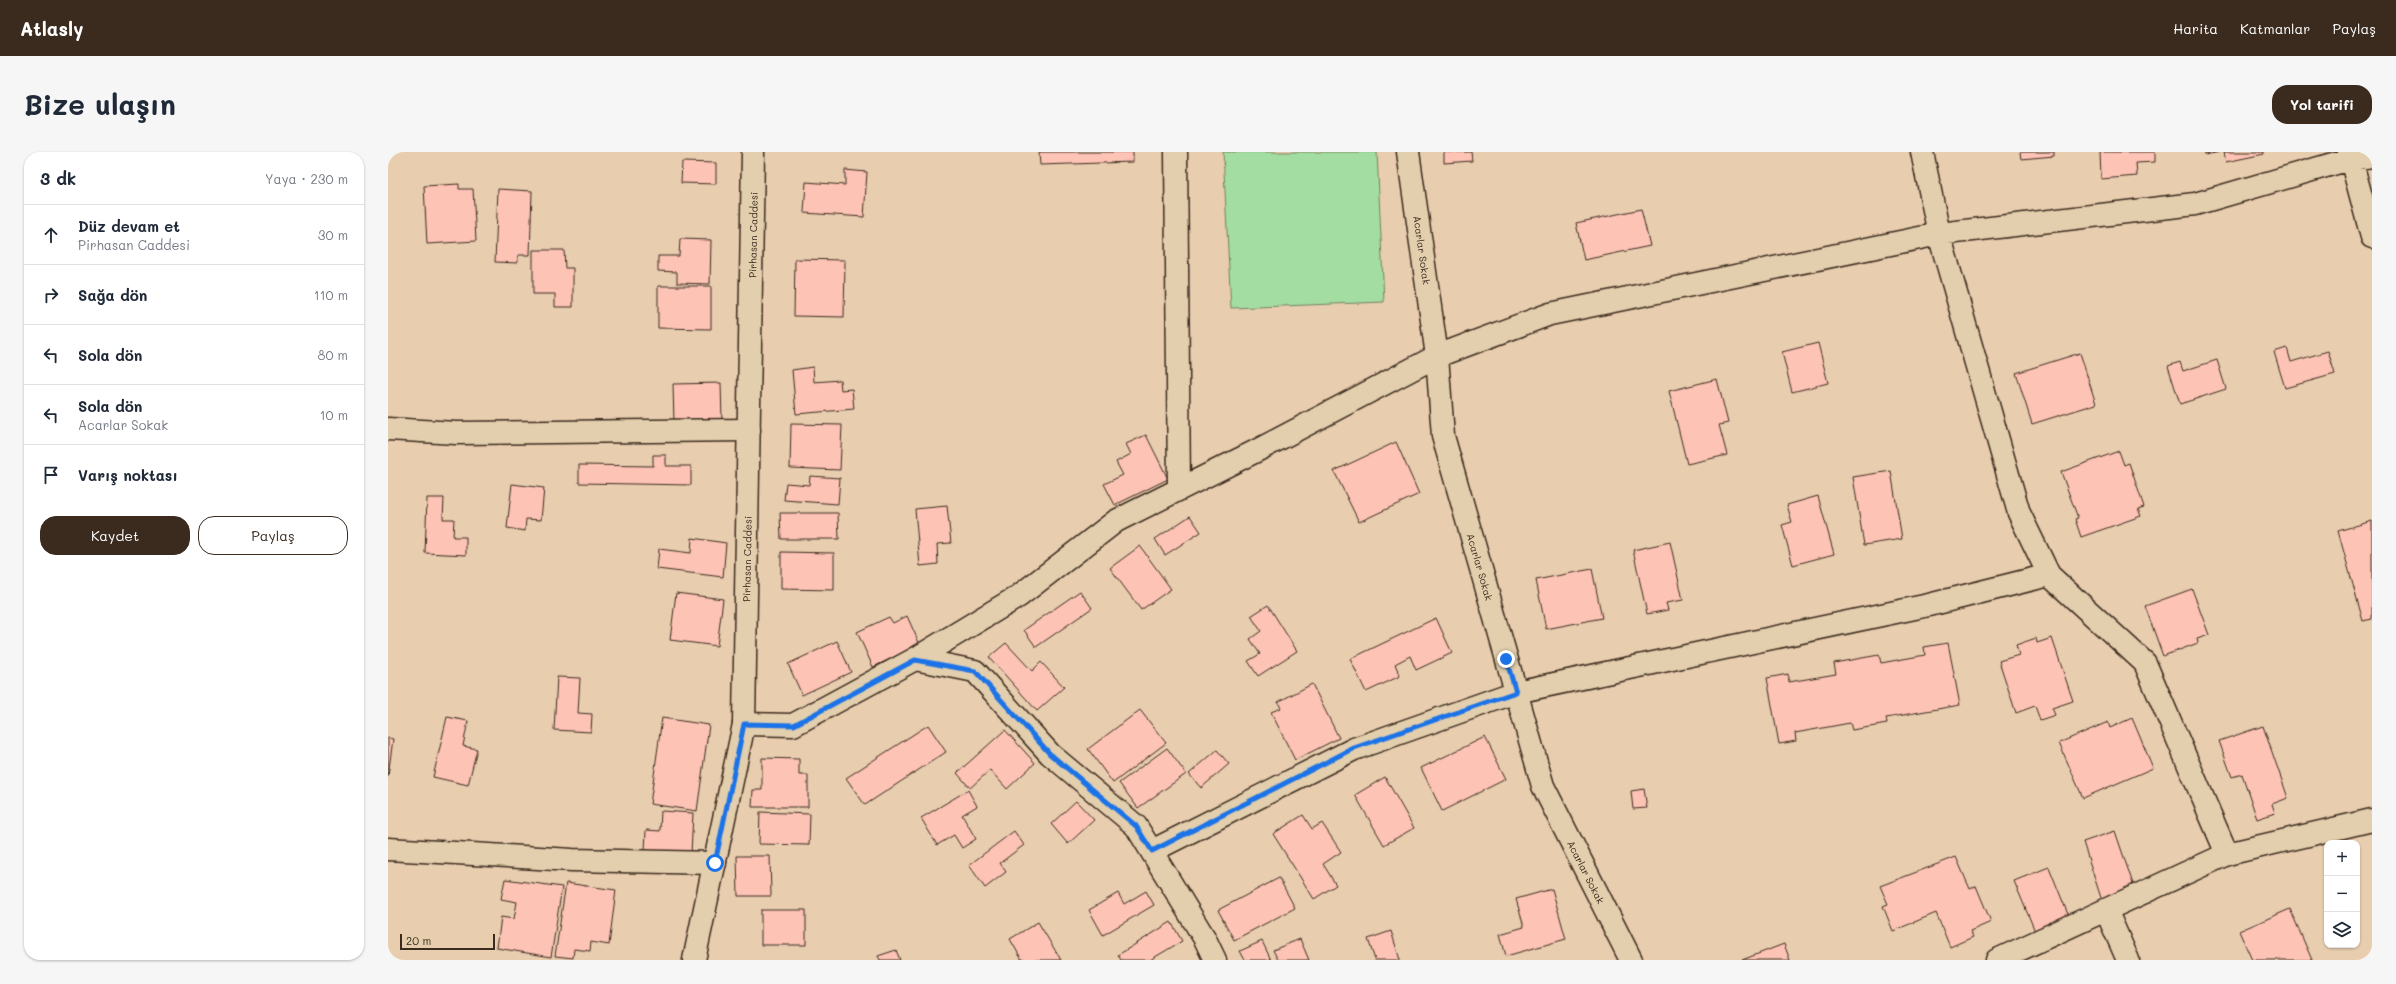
<!DOCTYPE html>
<html lang="tr">
<meta charset="utf-8">
<style>
:root{--surface:#fff;--page:#f6f6f7;--text:#1f2937;--muted:#747a83;--line:#e0e1e3;--accent:#3b2a1e}
body{margin:0;font-family:Mali,sans-serif;background:var(--page);color:var(--text)}
.controls{position:absolute;right:12px;bottom:12px;display:grid;overflow:hidden;border-radius:8px;box-shadow:0 1px 3px #0004}
.controls button{width:36px;height:36px;display:grid;place-items:center;padding:0;border:0;border-bottom:1px solid var(--line);background:var(--surface);color:var(--text);font:20px sans-serif}
.scale{position:absolute;left:12px;bottom:10px;width:95px;box-sizing:border-box;padding-left:4px;border:2px solid #3b2a1e;border-top:0;font-size:11px;line-height:14px;white-space:nowrap;color:#3b2a1e;-webkit-text-stroke:3px #e3cfad;paint-order:stroke}
.stop{position:absolute;width:12px;height:12px;margin:-9px;border:3px solid #1a73e8;border-radius:50%;background:#fff}
.stop.end{background:#1a73e8;border-color:#fff;box-shadow:0 1px 4px #0008}
.list{margin:0;padding:0;list-style:none}
h2{display:flex;justify-content:space-between;align-items:center;height:52px;margin:0;padding:0 16px;font-size:17px}
h2 small{font-size:13px;font-weight:400;color:var(--muted)}
.list li{display:grid;grid-template-columns:26px 1fr auto;gap:12px;align-items:center;box-sizing:border-box;height:60px;padding:0 16px;border-top:1px solid var(--line)}
.list b{display:block;font-size:15px;white-space:nowrap}
.list p{margin:0;font-size:13px;white-space:nowrap;color:var(--muted)}
.list em{font-size:13px;font-style:normal;color:var(--muted)}
.actions{display:flex;gap:8px;padding:12px 16px}
.actions a{flex:1;padding:9px 0;border:1px solid var(--accent);border-radius:16px;text-align:center;font-size:14px;color:var(--accent)}
.actions .main{background:var(--accent);color:#fff}
.icon{flex:none;width:22px;height:22px;fill:none;stroke:currentColor;stroke-width:2;stroke-linecap:round;stroke-linejoin:round}
.map{position:relative;flex:none;width:1984px;height:808px;overflow:hidden;border-radius:16px}
header{display:flex;align-items:center;gap:24px;box-sizing:border-box;height:56px;padding:0 20px;background:var(--accent);color:#fff}
header strong{font-size:19px}
nav{display:flex;gap:22px;margin-inline-start:auto;font-size:14px}
.intro{display:flex;align-items:center;justify-content:space-between;box-sizing:border-box;height:96px;padding:0 24px}
h1{margin:0;font-size:28px}
.button{padding:10px 18px;border-radius:16px;background:var(--accent);color:#fff;font-size:14px;font-weight:700}
main{display:flex;gap:24px;padding:0 24px}
aside{flex:1;background:var(--surface);border-radius:16px;box-shadow:0 1px 3px #0004}
.map>svg:first-child{display:block}
.green{fill:#a4dda1;stroke:#708460}
.building{fill:#fdc3b5;stroke:#3b2a1e}
.lines{fill:none;stroke-linecap:round;stroke-linejoin:round}
.minor-casing{stroke:#3b2a1e;stroke-width:25}
.tertiary-casing{stroke:#3b2a1e;stroke-width:25}
.minor{stroke:#e3cfad;stroke-width:22}
.tertiary{stroke:#e3cfad;stroke-width:22}
.route{stroke:#1a73e8;stroke-width:5}
.labels{text-anchor:middle;stroke-width:4;stroke-linejoin:round;paint-order:stroke}
.street-label{font-size:10px;fill:#3b2a1e;stroke:#e3cfad}
</style>
<header>
<strong>Atlasly</strong>
<nav><a>Harita</a><a>Katmanlar</a><a>Paylaş</a></nav>
</header>
<div class="intro"><h1>Bize ulaşın</h1><a class="button">Yol tarifi</a></div>
<main>
<aside>
<h2>3 dk<small>Yaya · 230 m</small></h2>
<ul class="list">
<li><svg class="icon" aria-label="ahead" viewBox="0 0 24 24"><path d="M12 20V5M6 11l6-6 6 6"/></svg><div><b>Düz devam et</b><p>Pirhasan Caddesi</p></div><em>30 m</em></li>
<li><svg class="icon" aria-label="right" viewBox="0 0 24 24"><path d="M7 20v-9h11M14 6l5 5-5 5"/></svg><div><b>Sağa dön</b></div><em>110 m</em></li>
<li><svg class="icon" aria-label="left" viewBox="0 0 24 24"><path d="M17 20v-9H6M10 6l-5 5 5 5"/></svg><div><b>Sola dön</b></div><em>80 m</em></li>
<li><svg class="icon" aria-label="left" viewBox="0 0 24 24"><path d="M17 20v-9H6M10 6l-5 5 5 5"/></svg><div><b>Sola dön</b><p>Acarlar Sokak</p></div><em>10 m</em></li>
<li><svg class="icon" aria-label="arrive" viewBox="0 0 24 24"><path d="M6 21V4h12l-3 4 3 4H6"/></svg><div><b>Varış noktası</b></div></li>
</ul>
<div class="actions"><a class="main">Kaydet</a><a>Paylaş</a></div>
</aside>
<div class="map">
<svg width="1984" height="808" viewBox="0 0 1984 808">
<rect width="100%" height="100%" fill="#e8cdaf"/>
<filter id="ink" filterUnits="userSpaceOnUse"><feTurbulence type="fractalNoise" baseFrequency=".025" numOctaves="2"/><feDisplacementMap in="SourceGraphic" scale="8" xChannelSelector="R" yChannelSelector="G"/><feConvolveMatrix kernelMatrix="1 2 1 2 8 2 1 2 1" color-interpolation-filters="sRGB"/></filter>
<g filter="url(#ink)">
<!-- green -->
<path class="green" d="M 835,0 L 989,0 L 996,150 L 843,156 Z"/>
<!-- building -->
<path class="building" d="M 651,0 L 745,0 L 745,10 L 652,13 Z
M 1056,0 L 1083,0 L 1084,9 L 1056,11 Z
M 1632,0 L 1666,0 L 1666,4 L 1633,7 Z
M 1712,0 L 1767,0 L 1767,10 L 1748,11 L 1749,24 L 1713,27 Z
M 1817,0 L 1832,0 L 1817,3 Z
M 1836,0 L 1876,0 L 1876,2 L 1838,10 Z
M 294,10 L 328,11 L 328,32 L 293,31 Z
M 457,18 L 479,20 L 476,65 L 416,61 L 418,30 L 457,33 Z
M 71,32 L 71,37 L 85,37 L 88,89 L 39,92 L 36,34 Z
M 110,37 L 144,39 L 142,103 L 130,103 L 129,111 L 107,110 Z
M 1253,57 L 1262,94 L 1196,108 L 1188,71 Z
M 292,87 L 323,88 L 322,132 L 289,131 L 289,120 L 270,119 L 270,104 L 291,104 Z
M 145,98 L 176,98 L 177,116 L 185,116 L 185,155 L 167,155 L 167,142 L 145,142 Z
M 407,107 L 457,108 L 456,165 L 406,164 Z
M 270,134 L 323,134 L 323,177 L 270,176 Z
M 1430,191 L 1440,231 L 1404,240 L 1394,200 Z
M 1899,196 L 1903,210 L 1940,199 L 1947,222 L 1897,236 L 1886,200 Z
M 1692,201 L 1708,252 L 1644,272 L 1628,221 Z
M 1829,208 L 1838,237 L 1792,252 L 1780,214 L 1792,210 L 1795,219 Z
M 425,215 L 426,230 L 452,228 L 453,238 L 464,237 L 466,257 L 408,262 L 404,218 Z
M 1329,227 L 1340,271 L 1331,273 L 1339,303 L 1299,312 L 1281,239 Z
M 333,231 L 334,270 L 286,271 L 285,232 Z
M 403,272 L 454,273 L 452,318 L 402,316 Z
M 758,283 L 780,327 L 727,353 L 716,332 L 735,323 L 728,310 L 743,302 L 738,292 Z
M 1008,290 L 1031,342 L 971,370 L 946,319 Z
M 1731,299 L 1736,313 L 1741,311 L 1756,355 L 1750,357 L 1753,364 L 1693,385 L 1687,367 L 1690,366 L 1673,320 Z
M 265,303 L 278,303 L 278,314 L 303,314 L 303,333 L 191,331 L 191,313 L 265,314 Z
M 1503,319 L 1514,387 L 1476,393 L 1465,325 Z
M 422,324 L 452,326 L 450,352 L 396,348 L 398,331 L 421,333 Z
M 124,332 L 156,336 L 153,368 L 138,367 L 137,379 L 119,376 Z
M 1430,344 L 1446,402 L 1405,413 L 1394,373 L 1404,370 L 1399,353 Z
M 39,346 L 56,346 L 55,367 L 66,367 L 65,385 L 78,385 L 78,403 L 37,401 Z
M 559,354 L 563,391 L 549,392 L 550,412 L 532,414 L 527,357 Z
M 392,361 L 450,361 L 451,387 L 393,387 Z
M 802,364 L 813,380 L 777,403 L 767,387 Z
M 1984,369 L 1984,467 L 1975,469 L 1950,379 Z
M 304,386 L 338,391 L 335,425 L 269,417 L 271,397 L 303,401 Z
M 1282,390 L 1295,448 L 1278,451 L 1280,458 L 1259,462 L 1245,398 Z
M 752,394 L 783,437 L 753,458 L 722,416 Z
M 393,400 L 446,401 L 446,438 L 393,437 Z
M 1204,417 L 1214,466 L 1158,477 L 1148,428 Z
M 1804,437 L 1821,483 L 1809,487 L 1810,491 L 1775,504 L 1757,454 Z
M 692,439 L 704,456 L 648,495 L 636,478 Z
M 288,441 L 335,447 L 329,494 L 282,488 Z
M 880,453 L 909,499 L 870,524 L 860,509 L 872,502 L 862,487 L 873,479 L 863,464 Z
M 519,464 L 532,493 L 485,515 L 469,480 L 501,465 L 505,471 Z
M 1048,466 L 1064,501 L 1028,518 L 1022,504 L 1007,512 L 1012,524 L 978,540 L 962,507 Z
M 1648,486 L 1649,491 L 1664,486 L 1685,549 L 1664,556 L 1667,563 L 1652,568 L 1647,554 L 1628,561 L 1611,509 L 1631,503 L 1628,493 Z
M 449,489 L 463,520 L 414,543 L 400,512 Z
M 618,491 L 644,519 L 653,510 L 676,535 L 649,559 L 601,505 Z
M 1560,491 L 1572,553 L 1498,566 L 1499,572 L 1464,578 L 1462,571 L 1407,581 L 1408,589 L 1391,592 L 1379,526 L 1400,522 L 1401,530 L 1448,522 L 1446,511 L 1491,503 L 1493,511 L 1537,503 L 1536,495 Z
M 169,525 L 192,526 L 190,561 L 204,562 L 203,580 L 166,578 Z
M 924,532 L 951,586 L 907,608 L 883,560 L 893,556 L 890,550 Z
M 752,558 L 778,591 L 725,631 L 700,597 Z
M 59,565 L 80,569 L 75,594 L 89,597 L 80,633 L 45,625 Z
M 274,566 L 321,573 L 309,659 L 262,652 Z
M 1744,566 L 1765,616 L 1695,646 L 1671,591 L 1720,570 L 1722,576 Z
M 540,573 L 558,600 L 477,653 L 458,626 Z
M 1875,574 L 1900,646 L 1884,652 L 1887,661 L 1869,667 L 1854,622 L 1844,625 L 1831,589 Z
M 617,578 L 647,611 L 619,637 L 602,618 L 582,636 L 569,621 Z
M 1097,585 L 1118,627 L 1054,659 L 1033,616 Z
M 0,586 L 5,587 L 0,624 Z
M 779,596 L 798,622 L 750,656 L 731,631 Z
M 829,598 L 841,612 L 813,636 L 801,622 Z
M 374,606 L 411,607 L 411,623 L 420,623 L 420,655 L 364,655 L 365,638 L 374,638 Z
M 997,625 L 1026,676 L 996,693 L 967,643 Z
M 1256,637 L 1259,656 L 1245,657 L 1243,639 Z
M 580,638 L 589,654 L 574,663 L 588,687 L 574,696 L 566,683 L 549,693 L 533,666 Z
M 688,649 L 706,668 L 680,692 L 663,672 Z
M 273,659 L 305,661 L 303,702 L 257,699 L 258,678 L 272,679 Z
M 372,660 L 422,662 L 421,693 L 371,692 Z
M 915,663 L 924,677 L 934,671 L 953,700 L 935,712 L 948,733 L 926,747 L 885,682 Z
M 626,679 L 636,693 L 612,711 L 618,720 L 597,736 L 581,713 Z
M 1727,679 L 1747,738 L 1714,749 L 1695,690 Z
M 349,704 L 382,704 L 383,744 L 350,744 Z
M 1568,705 L 1582,737 L 1588,734 L 1603,770 L 1582,779 L 1585,785 L 1562,795 L 1548,761 L 1505,779 L 1495,754 L 1500,752 L 1492,734 Z
M 1661,715 L 1683,770 L 1649,784 L 1626,729 Z
M 891,726 L 907,756 L 846,788 L 830,758 Z
M 117,727 L 174,735 L 163,805 L 109,796 L 113,765 L 126,767 L 129,750 L 113,747 Z
M 178,731 L 228,738 L 221,793 L 203,790 L 202,799 L 186,797 L 185,806 L 167,804 Z
M 1164,737 L 1178,787 L 1118,804 L 1112,782 L 1136,775 L 1128,747 Z
M 758,739 L 766,753 L 715,783 L 701,758 L 730,741 L 736,752 Z
M 1902,757 L 1924,808 L 1864,808 L 1851,779 Z
M 373,758 L 418,758 L 418,793 L 373,793 Z
M 650,770 L 673,808 L 634,808 L 622,787 Z
M 783,770 L 794,789 L 762,808 L 733,808 L 730,803 Z
M 1003,779 L 1012,808 L 987,808 L 980,787 Z
M 912,787 L 921,808 L 890,808 L 885,798 Z
M 874,789 L 883,808 L 857,808 L 852,799 Z
M 1396,792 L 1402,808 L 1354,808 Z
M 508,798 L 512,808 L 492,808 L 490,804 Z"/>
<g class="lines">
<defs>
<path id="minor" d="M 788,0 L 791,337
M 1020,0 L 1049,204 L 1055,284 L 1155,634 L 1243,808
M 1534,0 L 1551,82 L 1631,361 L 1661,423 L 1757,511 L 1839,702
M 1961,0 L 1984,85
M 0,277 L 68,281 L 361,278
M 527,507 L 631,444 L 728,369 L 870,298 L 1049,204 L 1162,162 L 1551,82 L 1807,52 L 1962,7 L 1984,4
M 356,572 L 405,573 L 527,507 L 587,519 L 662,602 L 748,674 L 817,787 L 827,808
M 0,697 L 184,708 L 327,711
M 764,699 L 966,597 L 1128,540 L 1541,453 L 1661,423
M 1718,758 L 1740,808
M 1609,808 L 1839,702 L 1984,668"/>
<path id="tertiary" d="M 306,808 L 356,572 L 365,0"/>
</defs>
<!-- minor casing -->
<use href="#minor" class="minor-casing"/>
<!-- tertiary casing -->
<use href="#tertiary" class="tertiary-casing"/>
<!-- minor -->
<use href="#minor" class="minor"/>
<!-- tertiary -->
<use href="#tertiary" class="tertiary"/>
</g>
</g>
<g class="lines" filter="url(#ink)">
<!-- route -->
<path class="route" d="M 327,711 L 356,572 L 406,573 L 527,508 L 587,519 L 662,602 L 748,674 L 764,699 L 966,596 L 1128,540 L 1118,507"/>
</g>
<g class="labels">
<!-- street labels -->
<g class="street-label">
<text transform="translate(365 83) rotate(-89)" y="4">Pirhasan Caddesi</text>
<text transform="translate(1034 98) rotate(82)" y="4">Acarlar Sokak</text>
<text transform="translate(359 407) rotate(-89)" y="4">Pirhasan Caddesi</text>
<text transform="translate(1092 415) rotate(74)" y="4">Acarlar Sokak</text>
<text transform="translate(1198 720) rotate(63)" y="4">Acarlar Sokak</text>
</g>
</g>
</svg>
<div class="controls">
<button>+</button>
<button>−</button>
<button><svg class="icon" aria-label="layers" viewBox="0 0 24 24"><path d="M12 4l9 5-9 5-9-5zM3 14l9 5 9-5"/></svg></button>
</div>
<div class="scale">20 m</div>
<div class="stop" style="left:327px;top:711px"></div>
<div class="stop end" style="left:1118px;top:507px"></div>
</div>
</main>
